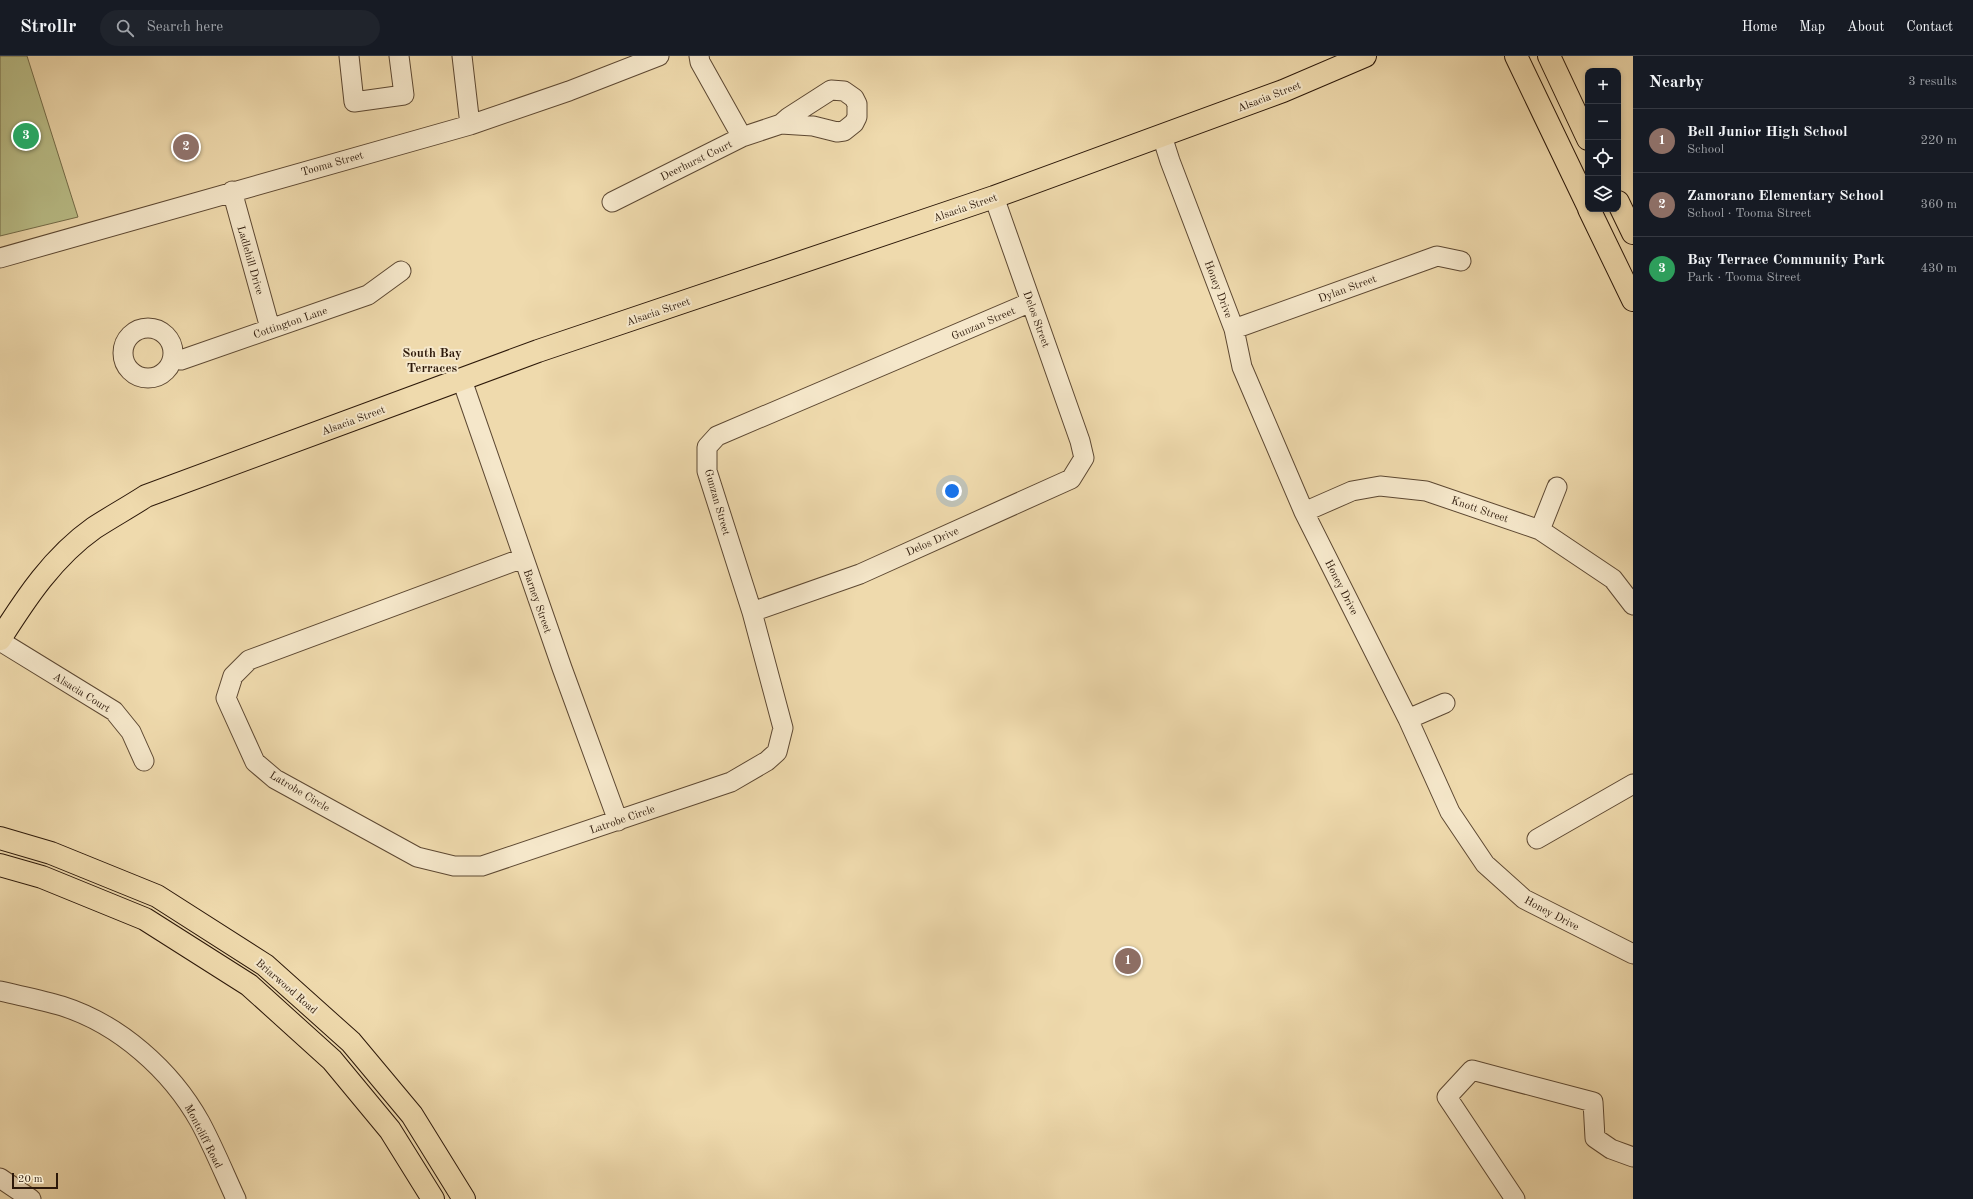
<!DOCTYPE html>
<meta charset="utf-8">
<style>
:root{--surface:#171b24;--page:#20242c;--text:#f1f3f6;--muted:#9ea1a6;--line:#363941;--accent:#7c3aed}
body{margin:0;font-family:"Old Standard TT",serif;background:var(--page);color:var(--text)}
.controls{position:absolute;right:12px;top:12px;display:grid;overflow:hidden;border-radius:8px;box-shadow:0 2px 6px #0003}
.controls button{width:36px;height:36px;display:grid;place-items:center;padding:0;border:0;border-bottom:1px solid var(--line);background:var(--surface);color:var(--text);font:20px sans-serif}
.scale{position:absolute;left:12px;bottom:10px;width:46px;box-sizing:border-box;padding-left:4px;border:2px solid #2c1809;border-top:0;font-size:11px;line-height:14px;white-space:nowrap;color:#2c1809;-webkit-text-stroke:3px #f5e7ca;paint-order:stroke}
.you{position:absolute;left:952px;top:435px;width:14px;height:14px;margin:-10px;border:3px solid #fff;border-radius:50%;background:#1a73e8;box-shadow:0 0 0 6px #1a73e833}
.badge{display:grid;place-items:center;width:26px;height:26px;border-radius:50%;background:var(--accent);color:#fff;font-size:13px;font-weight:700}
.pin{position:absolute;translate:-50% -50%;border:2px solid #fff;box-shadow:0 1px 4px #0006}
.list{margin:0;padding:0;list-style:none}
h2{display:flex;justify-content:space-between;align-items:center;height:52px;margin:0;padding:0 16px;font-size:17px}
h2 small{font-size:13px;font-weight:400;color:var(--muted)}
.list li{display:grid;grid-template-columns:26px 1fr auto;gap:12px;align-items:center;box-sizing:border-box;height:64px;padding:0 16px;border-top:1px solid var(--line)}
.list b{display:block;font-size:15px;white-space:nowrap}
.list p{margin:0;font-size:13px;white-space:nowrap;color:var(--muted)}
.list em{font-size:13px;font-style:normal;color:var(--muted)}
.icon{flex:none;width:22px;height:22px;fill:none;stroke:currentColor;stroke-width:2;stroke-linecap:round;stroke-linejoin:round}
.map{position:relative;flex:none;width:1633px;height:1143px;overflow:hidden}
header{display:flex;align-items:center;gap:24px;box-sizing:border-box;height:56px;padding:0 20px;background:var(--surface);border-bottom:1px solid var(--line)}
header strong{font-size:19px}
nav{display:flex;gap:22px;margin-inline-start:auto;font-size:14px}
.search{width:280px;height:36px;background:var(--page);display:flex;align-items:center;gap:10px;box-sizing:border-box;padding:0 14px;border-radius:22px;color:var(--muted);font-size:15px}
main{display:flex}
aside{flex:1;background:var(--surface)}
.map>svg:first-child{display:block}
.green{fill:#babf89;stroke:#736c49}
.lines{fill:none;stroke-linecap:round;stroke-linejoin:round}
.minor-casing{stroke:#5d4832;stroke-width:21}
.major-casing{stroke:#2c1809;stroke-width:24}
.minor{stroke:#f5e7ca;stroke-width:19}
.major{stroke:#efdaad;stroke-width:22}
.labels{text-anchor:middle;stroke-width:4;stroke-linejoin:round;paint-order:stroke}
.street-label{font-size:11px;fill:#2c1809;stroke:#f5e7ca}
.quarter-label{font-size:13px;font-weight:bold;fill:#2c1809;stroke:#f5e7ca}
</style>
<header>
<strong>Strollr</strong>
<div class="search"><svg class="icon" aria-label="search" viewBox="0 0 24 24"><circle cx="10" cy="10" r="6"/><path d="M15 15l6 6"/></svg>Search here</div>
<nav><a>Home</a><a>Map</a><a>About</a><a>Contact</a></nav>
</header>
<main>
<div class="map">
<svg width="1633" height="1143" viewBox="0 0 1633 1143">
<rect width="100%" height="100%" fill="#efdaad"/>
<filter id="stains"><feTurbulence type="fractalNoise" baseFrequency=".005" numOctaves="4"/><feColorMatrix values="0 0 0 0 .2 0 0 0 0 .09 0 0 0 0 .02 0 0 0 .5 -.17"/></filter>
<radialGradient id="worn" r=".72"><stop offset=".6" stop-color="#630" stop-opacity="0"/><stop offset="1" stop-color="#630" stop-opacity=".3"/></radialGradient>
<!-- green -->
<path class="green" d="M 0,0 L 27,0 L 78,161 L 0,180 Z"/>
<g class="lines">
<defs>
<path id="minor" d="M 349,0 L 354,46 L 404,39 L 399,0
M 462,0 L 470,69
M 699,0 L 700,6 L 742,81
M 1162,80 L 1170,105 L 1234,273 L 1242,311 L 1304,456 L 1408,663 L 1450,756 L 1485,808 L 1524,843 L 1633,898
M 232,135 L 270,272
M 612,146 L 742,81 L 781,68 L 789,61 L 831,34 L 844,35 L 854,42 L 857,48 L 857,61 L 854,67 L 844,75 L 837,76 L 813,70 L 781,68
M 0,202 L 470,69 L 569,35 L 659,0
M123 297a25 25 0 1 1 50 0a25 25 0 1 1-50 0Z
M 1234,273 L 1437,200 L 1461,205
M 173,302 L 181,304 L 368,239 L 401,215
M 462,324 L 562,612 L 618,765
M 1304,456 L 1352,435 L 1380,430 L 1426,435 L 1540,474 L 1613,523 L 1633,549
M 1540,474 L 1557,431
M 523,502 L 249,604 L 233,620 L 226,642 L 255,706 L 275,723 L 417,801 L 454,810 L 482,810 L 731,726 L 767,705 L 777,696 L 783,672 L 752,556 L 707,415 L 707,391 L 717,380 L 1031,246
M 752,556 L 860,518 L 1071,423 L 1084,402 L 1080,385 L 994,141
M 0,585 L 114,655 L 131,676 L 144,705
M 1408,663 L 1445,647
M 1537,783 L 1633,728
M 0,935 C 21,940 42,944 62,950 C 119,968 171,1014 200,1066 C 213,1090 224,1117 236,1143
M 0,1122 L 31,1143
M 1515,1143 L 1447,1041 L 1472,1014 L 1593,1046 L 1595,1082 L 1611,1093 L 1633,1101"/>
<path id="major" d="M 1516,0 L 1588,150
M 1549,0 L 1588,83
M 1618,146 L 1633,177
M 1589,153 L 1633,244
M 0,583 C 26,542 53,501 94,472 C 111,461 129,451 146,440 L 538,295 L 994,141 L 1283,35 L 1365,0
M 0,782 L 51,797 L 157,840 L 265,909 L 351,986 L 412,1059 L 464,1143
M 0,809 L 42,821 L 145,863 L 249,929 L 332,1004 L 390,1074 L 433,1143"/>
</defs>
<!-- minor casing -->
<use href="#minor" class="minor-casing"/>
<!-- major casing -->
<use href="#major" class="major-casing"/>
<!-- minor -->
<use href="#minor" class="minor"/>
<!-- major -->
<use href="#major" class="major"/>
</g>
<g class="labels">
<!-- street labels -->
<g class="street-label">
<text transform="translate(1269 40) rotate(-21)" y="4">Alsacia Street</text>
<text transform="translate(696 104) rotate(-26)" y="4">Deerhurst Court</text>
<text transform="translate(332 107) rotate(-16)" y="4">Tooma Street</text>
<text transform="translate(965 151) rotate(-19)" y="4">Alsacia Street</text>
<text transform="translate(251 204) rotate(74)" y="4">Ladlehill Drive</text>
<text transform="translate(1347 232) rotate(-20)" y="4">Dylan Street</text>
<text transform="translate(1219 233) rotate(69)" y="4">Honey Drive</text>
<text transform="translate(658 255) rotate(-19)" y="4">Alsacia Street</text>
<text transform="translate(1037 263) rotate(70)" y="4">Delos Street</text>
<text transform="translate(290 266) rotate(-19)" y="4">Cottington Lane</text>
<text transform="translate(983 267) rotate(-23)" y="4">Gunzan Street</text>
<text transform="translate(353 364) rotate(-20)" y="4">Alsacia Street</text>
<text transform="translate(718 446) rotate(74)" y="4">Gunzan Street</text>
<text transform="translate(1480 453) rotate(19)" y="4">Knott Street</text>
<text transform="translate(932 485) rotate(-24)" y="4">Delos Drive</text>
<text transform="translate(1342 531) rotate(63)" y="4">Honey Drive</text>
<text transform="translate(538 545) rotate(71)" y="4">Barney Street</text>
<text transform="translate(82 636) rotate(32)" y="4">Alsacia Court</text>
<text transform="translate(300 735) rotate(31)" y="4">Latrobe Circle</text>
<text transform="translate(622 763) rotate(-19)" y="4">Latrobe Circle</text>
<text transform="translate(1552 857) rotate(28)" y="4">Honey Drive</text>
<text transform="translate(287 930) rotate(41)" y="4">Briarwood Road</text>
<text transform="translate(204 1080) rotate(63)" y="4">Montcliff Road</text>
</g>
<!-- quarter labels -->
<g class="quarter-label">
<text x="432" y="301">South Bay<tspan x="432" dy="15">Terraces</tspan></text>
</g>
</g>
<rect width="100%" height="100%" filter="url(#stains)"/>
<rect width="100%" height="100%" fill="url(#worn)"/>
</svg>
<div class="controls">
<button>+</button>
<button>−</button>
<button><svg class="icon" aria-label="locate" viewBox="0 0 24 24"><circle cx="12" cy="12" r="6"/><path d="M12 2v4M12 18v4M2 12h4M18 12h4"/></svg></button>
<button><svg class="icon" aria-label="layers" viewBox="0 0 24 24"><path d="M12 4l9 5-9 5-9-5zM3 14l9 5 9-5"/></svg></button>
</div>
<div class="scale">20 m</div>
<div class="you"></div>
<div class="pin badge" style="left:1128px;top:905px;background:#8d6e63">1</div>
<div class="pin badge" style="left:186px;top:91px;background:#8d6e63">2</div>
<div class="pin badge" style="left:26px;top:80px;background:#2e9e5b">3</div>
</div>
<aside>
<h2>Nearby<small>3 results</small></h2>
<ul class="list">
<li><span class="badge" style="background:#8d6e63">1</span><div><b>Bell Junior High School</b><p>School</p></div><em>220 m</em></li>
<li><span class="badge" style="background:#8d6e63">2</span><div><b>Zamorano Elementary School</b><p>School · Tooma Street</p></div><em>360 m</em></li>
<li><span class="badge" style="background:#2e9e5b">3</span><div><b>Bay Terrace Community Park</b><p>Park · Tooma Street</p></div><em>430 m</em></li>
</ul>
</aside>
</main>
